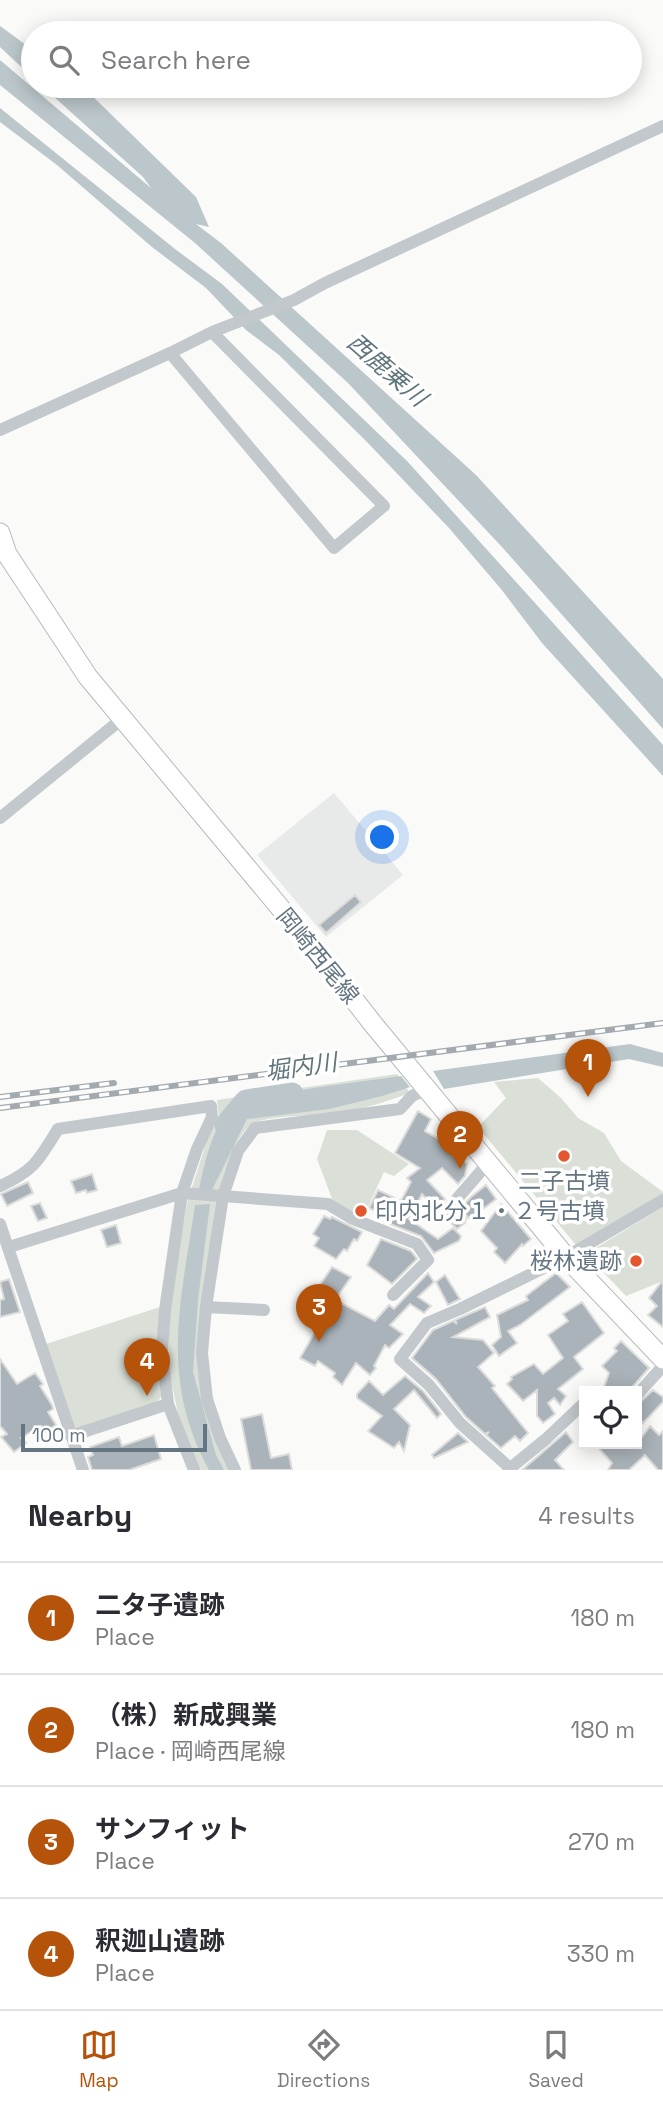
<!DOCTYPE html>
<meta charset="utf-8">
<style>
:root{--surface:#fff;--page:#f7f7f7;--text:#2b2b33;--muted:#7c7c81;--line:#e1e1e2;--accent:#b45309}
body{margin:0;font-family:"Space Grotesk","Noto Sans JP",sans-serif;background:var(--page);color:var(--text)}
.controls{position:absolute;right:21px;bottom:21px;display:grid;overflow:hidden;border-radius:0px;box-shadow:0 4px 18px #0003}
.controls button{width:63px;height:63px;display:grid;place-items:center;padding:0;border:0;border-bottom:2px solid var(--line);background:var(--surface);color:var(--text);font:35px sans-serif}
.scale{position:absolute;left:21px;bottom:18px;width:186px;box-sizing:border-box;padding-left:7px;border:4px solid #657683;border-top:0;font-size:19px;line-height:24px;white-space:nowrap;color:#657683;-webkit-text-stroke:5px #fff;paint-order:stroke}
.you{position:absolute;left:383px;top:838px;width:24px;height:24px;margin:-18px;border:5px solid #fff;border-radius:50%;background:#1a73e8;box-shadow:0 0 0 10px #1a73e833}
.badge{display:grid;place-items:center;width:46px;height:46px;border-radius:50%;background:var(--accent);color:#fff;font-size:23px;font-weight:700}
.pin{position:absolute;translate:-50% -58px;filter:drop-shadow(0 2px 4px #0008)}
.pin::after{content:'';position:absolute;top:37px;width:24px;height:21px;background:inherit;clip-path:polygon(0 0,100% 0,50% 100%)}
.list{margin:0;padding:0;list-style:none}
h2{display:flex;justify-content:space-between;align-items:center;height:91px;margin:0;padding:0 28px;font-size:30px}
h2 small{font-size:23px;font-weight:400;color:var(--muted)}
.list li{display:grid;grid-template-columns:46px 1fr auto;gap:21px;align-items:center;box-sizing:border-box;height:112px;padding:0 28px;border-top:2px solid var(--line)}
.list b{display:block;font-size:26px;white-space:nowrap}
.list p{margin:0;font-size:23px;white-space:nowrap;color:var(--muted)}
.list em{font-size:23px;font-style:normal;color:var(--muted)}
.icon{flex:none;width:38px;height:38px;fill:none;stroke:currentColor;stroke-width:2;stroke-linecap:round;stroke-linejoin:round}
.map{position:relative;flex:none;width:663px;height:1470px;overflow:hidden}
.search{position:absolute;background:var(--surface);box-shadow:0 4px 18px #0003;left:21px;right:21px;top:21px;height:77px;display:flex;align-items:center;gap:18px;box-sizing:border-box;padding:0 24px;border-radius:38px;color:var(--muted);font-size:26px}
.sheet{height:539px;background:var(--surface)}
nav{display:flex;justify-content:space-around;align-items:center;box-sizing:border-box;height:98px;border-top:2px solid var(--line);background:var(--surface);font-size:19px;color:var(--muted)}
nav a{display:grid;justify-items:center;gap:4px}
nav .on{color:var(--accent)}
.map>svg:first-child{display:block}
.built{fill:#e8e9e9}
.green{fill:#dadfd7}
.water{fill:#bbc7cb}
.lines{fill:none;stroke-linecap:round;stroke-linejoin:round}
.river{stroke:#bbc7cb;stroke-width:23}
.building{fill:#aab3b9;stroke:#dcdcda;stroke-width:2}
.primary-casing{stroke:#b5babe;stroke-width:21}
.minor{stroke:#c3c8cc;stroke-width:12}
.primary{stroke:#fff;stroke-width:19}
.rail-casing{stroke:#a2aab0;stroke-width:6}
.rail{stroke:#fff;stroke-width:3.5;stroke-dasharray:10;stroke-linecap:butt}
.poi-dot{fill:#e4572e;stroke:#fff;stroke-width:2.5}
.labels{text-anchor:middle;stroke-width:7;stroke-linejoin:round;paint-order:stroke}
.street-label{font-size:23px;fill:#657683;stroke:#fff}
.poi-label{font-size:23px;fill:#657683;stroke:#fff}
.water-label{font-size:24px;font-style:italic;fill:#60757c;stroke:#fff}
</style>
<div class="map">
<svg width="663" height="1470" viewBox="0 0 663 1470">
<rect width="100%" height="100%" fill="#fafaf8"/>
<!-- built -->
<path class="built" d="M 334,793 L 403,875 L 326,937 L 257,855 Z"/>
<!-- green -->
<path class="green" d="M 397,1074 L 410,1093 C 386,1102 363,1109 337,1113 C 318,1116 267,1115 252,1124 C 234,1135 219,1187 215,1207 L 197,1361 L 203,1403 L 230,1470 L 198,1470 L 178,1414 L 168,1365 L 170,1302 L 187,1203 L 206,1143 L 219,1117 L 217,1100 Z
M 538,1078 L 561,1098 L 578,1118 L 604,1133 L 621,1161 L 663,1192 L 663,1197 L 576,1245 L 478,1127 L 506,1098 L 494,1082 Z
M 327,1130 L 357,1130 L 409,1164 L 394,1176 L 384,1172 L 362,1220 L 334,1204 L 317,1159 Z
M 663,1207 L 663,1281 L 626,1296 L 586,1254 Z
M 160,1307 L 157,1351 L 161,1397 L 157,1402 L 75,1432 L 46,1344 Z"/>
<!-- water -->
<path class="water" d="M 0,26 L 33,50 L 33,78 L 0,47 Z
M 0,60 L 151,188 L 143,177 L 42,86 L 83,87 L 196,197 L 209,227 L 196,224 L 221,243 L 476,475 L 663,679 L 663,729 L 502,547 L 348,383 L 195,243 L 0,85 Z
M 0,108 L 175,249 L 222,284 L 407,461 L 663,745 L 663,776 L 542,643 L 501,589 L 449,528 L 368,443 L 279,355 L 246,330 L 206,288 L 152,247 L 57,165 L 0,122 Z
M 630,1044 L 663,1053 L 663,1067 L 629,1059 L 444,1089 L 433,1071 Z
M 401,1076 L 410,1087 L 382,1096 L 329,1109 L 247,1119 L 212,1190 L 199,1189 C 205,1162 212,1123 236,1106 C 243,1101 254,1100 262,1098 C 307,1087 355,1083 401,1076 Z
M 210,1204 L 198,1300 L 193,1372 L 216,1455 L 224,1470 L 209,1470 C 159,1378 181,1302 195,1205 Z"/>
<g class="lines">
<!-- river -->
<path class="river" d="M 226,1125 L 246,1101 L 292,1094"/>
</g>
<!-- building -->
<path class="building" d="M 355,895 L 361,902 L 326,933 L 319,925 Z
M 418,1111 L 431,1119 L 425,1131 L 447,1144 L 445,1148 L 458,1155 L 467,1164 L 465,1176 L 458,1184 L 442,1168 L 427,1180 L 445,1199 L 436,1209 L 422,1194 L 409,1219 L 438,1239 L 453,1228 L 461,1236 L 459,1241 L 434,1253 L 421,1236 L 390,1224 L 392,1219 L 369,1208 L 378,1190 L 401,1201 L 411,1182 L 407,1178 L 420,1168 L 395,1153 Z
M 92,1174 L 97,1190 L 87,1193 L 86,1190 L 76,1193 L 71,1181 Z
M 28,1182 L 33,1193 L 7,1206 L 1,1194 Z
M 486,1185 L 496,1199 L 470,1219 L 467,1216 L 465,1223 L 457,1229 L 449,1221 L 471,1197 Z
M 40,1203 L 47,1218 L 38,1221 L 31,1206 Z
M 501,1204 L 531,1239 L 523,1246 L 522,1244 L 505,1263 L 494,1252 L 497,1248 L 481,1231 Z
M 324,1216 L 330,1219 L 332,1217 L 362,1232 L 357,1241 L 354,1239 L 347,1251 L 344,1249 L 336,1259 L 314,1246 L 319,1238 L 313,1234 Z
M 116,1225 L 121,1243 L 107,1247 L 101,1230 Z
M 381,1239 L 411,1251 L 417,1259 L 392,1284 L 367,1265 Z
M 332,1267 L 351,1277 L 335,1300 L 375,1321 L 389,1305 L 394,1309 L 428,1273 L 434,1282 L 418,1297 L 431,1306 L 424,1313 L 410,1304 L 390,1325 L 403,1334 L 389,1348 L 385,1345 L 374,1366 L 376,1368 L 370,1375 L 356,1363 L 342,1385 L 333,1377 L 335,1373 L 318,1361 L 315,1366 L 300,1358 L 329,1308 L 308,1294 L 311,1289 L 314,1290 L 318,1288 Z
M 556,1273 L 570,1287 L 520,1325 L 508,1331 L 517,1343 L 499,1356 L 492,1345 L 501,1337 L 497,1315 L 528,1300 L 526,1296 Z
M 445,1275 L 460,1299 L 448,1305 L 436,1282 Z
M 9,1279 L 20,1312 L 0,1317 L 0,1300 L 4,1299 L 0,1282 Z
M 663,1280 L 663,1327 L 648,1315 L 657,1306 L 649,1298 Z
M 582,1302 L 604,1333 L 574,1357 L 583,1369 L 558,1389 L 566,1396 L 560,1405 L 554,1398 L 548,1403 L 555,1414 L 543,1423 L 537,1416 L 537,1390 L 523,1401 L 507,1384 L 512,1379 L 511,1377 L 534,1364 L 543,1374 L 563,1358 L 548,1335 L 568,1321 L 563,1314 Z
M 485,1307 L 490,1317 L 453,1337 L 483,1340 L 494,1353 L 478,1367 L 495,1386 L 492,1388 L 528,1433 L 520,1441 L 515,1436 L 501,1448 L 486,1435 L 489,1432 L 485,1434 L 466,1417 L 436,1379 L 412,1358 L 433,1330 L 453,1321 L 457,1324 L 455,1320 Z
M 621,1341 L 649,1368 L 629,1391 L 608,1391 L 604,1387 L 609,1373 L 602,1366 L 617,1351 L 614,1348 Z
M 0,1359 L 17,1384 L 35,1373 L 43,1384 L 40,1386 L 52,1405 L 53,1409 L 48,1412 L 56,1425 L 45,1432 L 41,1426 L 21,1438 L 26,1443 L 14,1452 L 1,1437 L 7,1434 L 0,1426 Z
M 405,1376 L 423,1391 L 441,1414 L 437,1418 L 414,1390 L 394,1409 L 410,1425 L 404,1451 L 399,1442 L 394,1448 L 368,1431 L 382,1416 L 357,1398 L 357,1394 L 369,1381 L 383,1395 Z
M 653,1390 L 663,1397 L 663,1402 L 643,1423 L 637,1416 L 637,1405 Z
M 262,1414 L 271,1458 L 289,1454 L 292,1470 L 251,1470 L 241,1419 Z
M 650,1426 L 659,1435 L 663,1431 L 663,1470 L 658,1470 L 645,1455 L 629,1470 L 608,1470 L 612,1463 L 595,1444 L 637,1444 Z
M 566,1432 L 573,1442 L 555,1460 L 564,1470 L 522,1470 Z
M 458,1433 L 468,1442 L 434,1458 L 432,1455 Z
M 154,1435 L 161,1459 L 129,1470 L 92,1470 L 88,1457 L 93,1455 L 90,1447 L 119,1437 L 122,1446 Z"/>
<g class="lines">
<defs>
<path id="primary" d="M 0,533 L 7,554 L 88,677 L 317,952 L 373,1024 L 566,1257 L 663,1359"/>
</defs>
<!-- primary casing -->
<use href="#primary" class="primary-casing"/>
<!-- minor -->
<path class="minor" d="M 170,353 L 334,548 L 384,506 L 212,332
M 0,430 L 170,353 L 212,332 L 294,300 L 325,283 L 663,126
M 0,818 L 123,718
M 0,1186 C 34,1171 39,1160 58,1129 L 211,1106 L 212,1117 L 197,1149 L 182,1193 L 165,1310 L 162,1352 L 168,1404 L 194,1470
M 443,1215 L 488,1163
M 0,1224 L 83,1470
M 9,1247 L 182,1193 L 328,1204 L 353,1219 L 417,1244 L 428,1260 L 393,1295
M 206,1307 L 264,1310
M 637,1395 L 663,1366
M 71,1436 L 168,1404
M 510,1468 L 460,1423 L 429,1385 L 400,1359 L 427,1323 L 460,1309 L 566,1257 L 663,1200
M 235,1470 L 220,1438 L 207,1399 L 202,1353 L 206,1307 L 223,1196 L 238,1151 L 255,1128 L 400,1109 L 412,1096 L 427,1089
M 508,1470 L 546,1439 L 584,1403"/>
<!-- primary -->
<use href="#primary" class="primary"/>
<defs>
<path id="rail" d="M 0,1097 L 114,1083
M 0,1108 L 663,1023"/>
</defs>
<!-- rail casing -->
<use href="#rail" class="rail-casing"/>
<!-- rail -->
<use href="#rail" class="rail"/>
</g>
<!-- markers -->
<g class="poi-dot">
<circle cx="564" cy="1156" r="7"/>
<circle cx="361" cy="1211" r="7"/>
<circle cx="636" cy="1261" r="7"/>
</g>
<g class="labels">
<!-- street labels -->
<g class="street-label">
<text transform="translate(318 956) rotate(51)" y="8">岡崎西尾線</text>
</g>
<!-- poi labels -->
<g class="poi-label">
<text x="564" y="1189">二子古墳</text>
<text x="375" y="1219" text-anchor="start">印内北分１・２号古墳</text>
<text x="622" y="1269" text-anchor="end">桜林遺跡</text>
</g>
<!-- water labels -->
<g class="water-label">
<text transform="translate(387 370) rotate(41)" y="8">西鹿乗川</text>
<text transform="translate(301 1067) rotate(-8)" y="8">堀内川</text>
</g>
</g>
</svg>
<div class="controls">
<button><svg class="icon" aria-label="locate" viewBox="0 0 24 24"><circle cx="12" cy="12" r="6"/><path d="M12 2v4M12 18v4M2 12h4M18 12h4"/></svg></button>
</div>
<div class="scale">100 m</div>
<div class="you"></div>
<div class="pin badge" style="left:588px;top:1097px">1</div>
<div class="pin badge" style="left:460px;top:1169px">2</div>
<div class="pin badge" style="left:319px;top:1342px">3</div>
<div class="pin badge" style="left:147px;top:1396px">4</div>
<div class="search"><svg class="icon" aria-label="search" viewBox="0 0 24 24"><circle cx="10" cy="10" r="6"/><path d="M15 15l6 6"/></svg>Search here</div>
</div>
<section class="sheet">
<h2>Nearby<small>4 results</small></h2>
<ul class="list">
<li><span class="badge">1</span><div><b>二タ子遺跡</b><p>Place</p></div><em>180 m</em></li>
<li><span class="badge">2</span><div><b>（株）新成興業</b><p>Place · 岡崎西尾線</p></div><em>180 m</em></li>
<li><span class="badge">3</span><div><b>サンフィット</b><p>Place</p></div><em>270 m</em></li>
<li><span class="badge">4</span><div><b>釈迦山遺跡</b><p>Place</p></div><em>330 m</em></li>
</ul>
</section>
<nav>
<a class="on"><svg class="icon" aria-label="map" viewBox="0 0 24 24"><path d="M3 6l6-2 6 2 6-2v14l-6 2-6-2-6 2zM9 4v14M15 6v14"/></svg>Map</a>
<a><svg class="icon" aria-label="directions" viewBox="0 0 24 24"><path d="M12 3l9 9-9 9-9-9zM9 14v-3h6M13 9l2 2-2 2"/></svg>Directions</a>
<a><svg class="icon" aria-label="saved" viewBox="0 0 24 24"><path d="M7 4h10v16l-5-4-5 4z"/></svg>Saved</a>
</nav>
